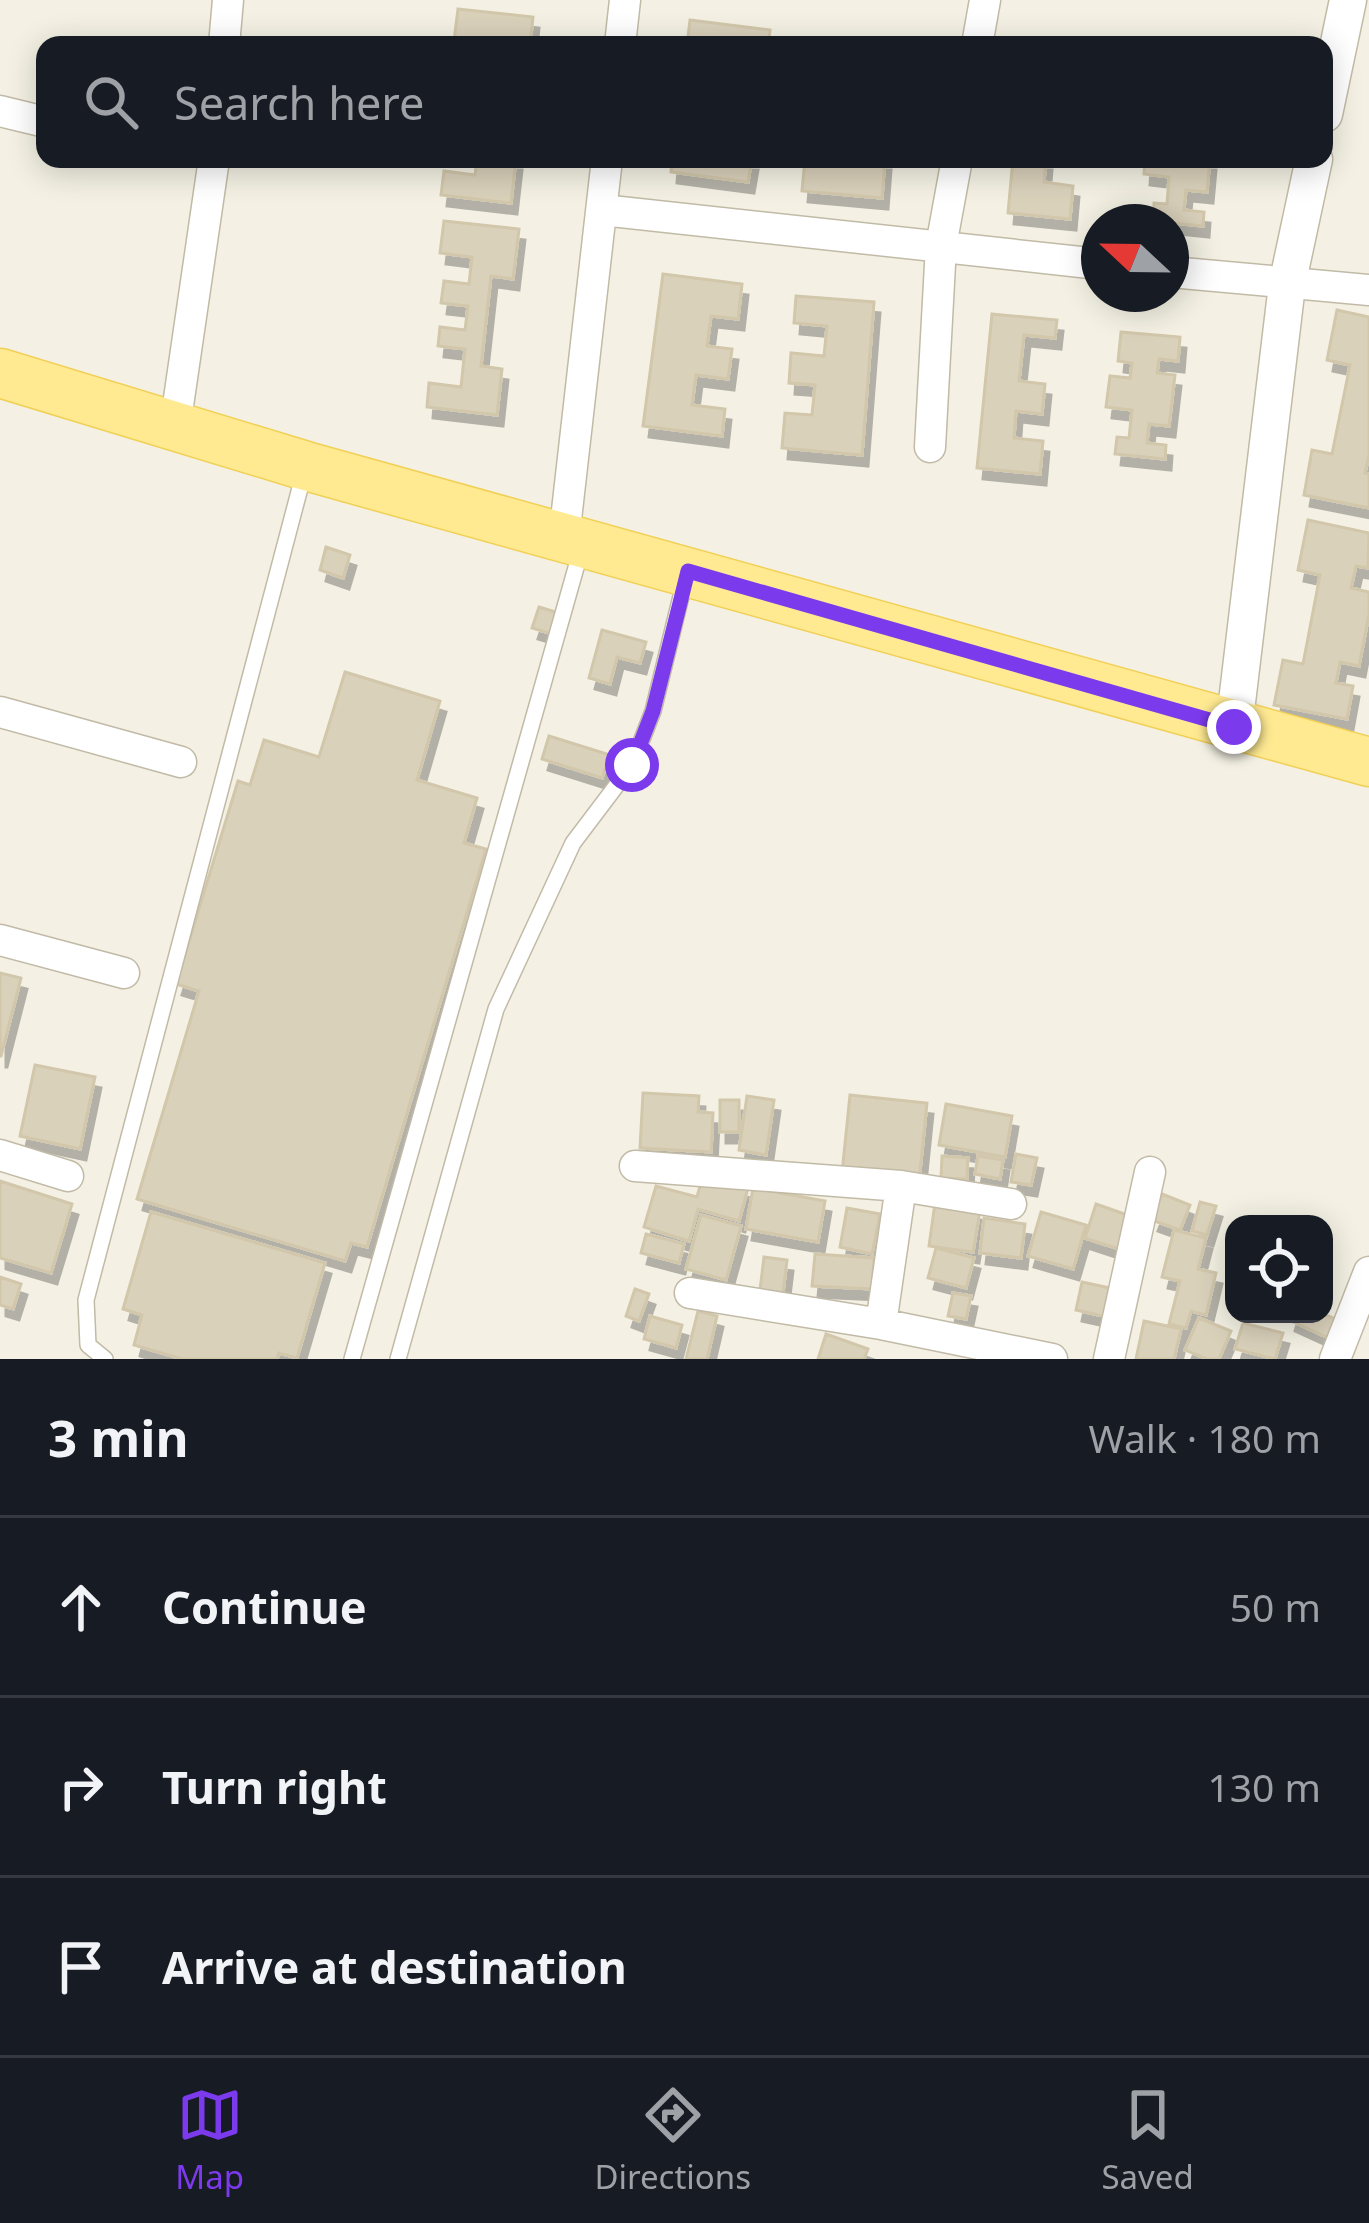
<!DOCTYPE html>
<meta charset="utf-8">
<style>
:root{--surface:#171b24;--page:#242831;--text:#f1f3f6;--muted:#9ea1a6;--line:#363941;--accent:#7c3aed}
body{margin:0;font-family:"Noto Sans",sans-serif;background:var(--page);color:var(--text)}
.controls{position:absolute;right:36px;bottom:36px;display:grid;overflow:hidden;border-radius:24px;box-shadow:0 6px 30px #0003}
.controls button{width:108px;height:108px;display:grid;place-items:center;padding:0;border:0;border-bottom:3px solid var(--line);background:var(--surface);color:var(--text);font:60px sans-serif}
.compass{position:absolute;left:1081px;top:204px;width:108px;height:108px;border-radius:50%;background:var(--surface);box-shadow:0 6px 30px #0003;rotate:292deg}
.stop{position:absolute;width:36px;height:36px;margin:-27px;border:9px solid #7c3aed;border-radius:50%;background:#fff}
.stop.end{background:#7c3aed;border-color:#fff;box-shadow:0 3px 12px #0008}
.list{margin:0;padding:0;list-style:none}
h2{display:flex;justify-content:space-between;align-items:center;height:156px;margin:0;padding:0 48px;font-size:51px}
h2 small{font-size:39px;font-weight:400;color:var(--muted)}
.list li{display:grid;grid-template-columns:78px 1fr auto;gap:36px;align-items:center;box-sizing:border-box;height:180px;padding:0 48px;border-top:3px solid var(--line)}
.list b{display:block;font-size:45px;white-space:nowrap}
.list em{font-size:39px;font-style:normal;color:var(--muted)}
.icon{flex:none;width:66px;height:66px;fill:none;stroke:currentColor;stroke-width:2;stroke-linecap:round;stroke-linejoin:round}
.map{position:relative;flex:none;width:1369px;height:1359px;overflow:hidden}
.search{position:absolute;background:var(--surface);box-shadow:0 6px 30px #0003;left:36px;right:36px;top:36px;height:132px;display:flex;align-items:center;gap:30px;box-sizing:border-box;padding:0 42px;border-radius:24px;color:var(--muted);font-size:45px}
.sheet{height:696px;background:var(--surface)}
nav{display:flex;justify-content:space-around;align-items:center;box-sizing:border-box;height:168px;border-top:3px solid var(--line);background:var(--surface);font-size:33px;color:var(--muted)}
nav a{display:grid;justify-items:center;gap:6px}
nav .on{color:var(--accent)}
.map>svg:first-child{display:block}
.building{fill:#dad1bb;stroke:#d2c7ab;stroke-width:3;filter:url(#shadow)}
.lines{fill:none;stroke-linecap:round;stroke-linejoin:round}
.service-casing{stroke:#c1baa6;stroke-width:18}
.minor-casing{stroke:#c1baa6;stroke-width:33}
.tertiary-casing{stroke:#c1baa6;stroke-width:39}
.primary-casing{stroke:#f1d056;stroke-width:51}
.service{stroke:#fff;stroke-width:15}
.minor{stroke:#fff;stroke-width:30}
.tertiary{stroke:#fff;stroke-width:36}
.primary{stroke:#ffea92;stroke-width:48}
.route{stroke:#7c3aed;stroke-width:15}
</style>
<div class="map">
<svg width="1369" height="1359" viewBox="0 0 1369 1359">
<defs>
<filter id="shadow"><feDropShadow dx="6" dy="11" stdDeviation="0" flood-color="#0004"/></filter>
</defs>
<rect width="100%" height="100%" fill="#f4f1e4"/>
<!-- building -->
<path class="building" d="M 458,9 L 533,17 L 530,45 L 454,41 Z
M 690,20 L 770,30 L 768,45 L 687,45 Z
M 477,159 L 516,159 L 511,203 L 441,195 L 444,171 L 475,175 Z
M 672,159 L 752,159 L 748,182 L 671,172 Z
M 805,159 L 885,159 L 882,198 L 802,191 Z
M 1013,159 L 1046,159 L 1044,182 L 1073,186 L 1070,219 L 1008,213 Z
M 1145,159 L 1210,159 L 1207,192 L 1186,190 L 1184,210 L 1204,212 L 1203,226 L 1153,221 L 1154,203 L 1167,204 L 1169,177 L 1144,174 Z
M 444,221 L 519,229 L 513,279 L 491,276 L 481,366 L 502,369 L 497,415 L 427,407 L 429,383 L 461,387 L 465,349 L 438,346 L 440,327 L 465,330 L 468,306 L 441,303 L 444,281 L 469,284 L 472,257 L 440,253 Z
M 663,274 L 742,284 L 738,319 L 711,316 L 707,346 L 732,349 L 728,379 L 696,375 L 692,405 L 725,409 L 722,436 L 643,426 Z
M 796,296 L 874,302 L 862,455 L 782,448 L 785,413 L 812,415 L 815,385 L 789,383 L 791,353 L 824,356 L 827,326 L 794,323 Z
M 1337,310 L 1369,317 L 1369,455 L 1365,473 L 1369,474 L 1369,508 L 1304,495 L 1312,450 L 1332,454 L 1350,365 L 1327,360 Z
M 992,314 L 1057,320 L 1055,338 L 1024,335 L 1019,381 L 1045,384 L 1042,414 L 1016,411 L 1014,438 L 1043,441 L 1040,474 L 977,468 Z
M 1121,332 L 1180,337 L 1178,361 L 1159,359 L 1157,373 L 1175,375 L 1169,426 L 1149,424 L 1147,443 L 1166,445 L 1165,459 L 1115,454 L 1117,437 L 1129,438 L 1132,410 L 1106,407 L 1110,376 L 1130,378 L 1132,363 L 1118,361 Z
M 1308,520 L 1369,533 L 1368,568 L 1356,566 L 1351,588 L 1369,592 L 1369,614 L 1359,666 L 1340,662 L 1336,683 L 1353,686 L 1347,719 L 1274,705 L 1283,660 L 1303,664 L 1320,575 L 1298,570 Z
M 326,547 L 350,555 L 343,578 L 320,570 Z
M 539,607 L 559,613 L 552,634 L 532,628 Z
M 602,630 L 646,642 L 640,663 L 617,657 L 610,684 L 589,678 Z
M 345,672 L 440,701 L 417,780 L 477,798 L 464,843 L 486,849 L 367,1247 L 351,1243 L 345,1261 L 137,1199 L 199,991 L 176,984 L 238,781 L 250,785 L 264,740 L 319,757 Z
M 549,736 L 610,755 L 602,778 L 542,759 Z
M 0,973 L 21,978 L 1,1056 L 0,1056 Z
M 35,1065 L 95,1077 L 80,1149 L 20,1136 Z
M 643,1093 L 699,1096 L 698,1112 L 713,1113 L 711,1152 L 640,1148 Z
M 850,1095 L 927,1103 L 919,1181 L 842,1173 Z
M 747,1096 L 774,1100 L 766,1155 L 739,1150 Z
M 720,1100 L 739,1100 L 739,1132 L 720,1132 Z
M 946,1104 L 1012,1116 L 1005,1157 L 939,1145 Z
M 1016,1154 L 1037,1158 L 1031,1185 L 1011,1182 Z
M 942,1156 L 968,1158 L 967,1179 L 941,1178 Z
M 978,1156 L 1003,1160 L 1000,1179 L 975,1174 Z
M 703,1175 L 748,1188 L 739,1221 L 698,1209 L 689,1241 L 644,1227 L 656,1186 L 697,1197 Z
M 0,1181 L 72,1204 L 51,1273 L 0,1258 Z
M 753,1188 L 825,1201 L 818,1242 L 746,1229 Z
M 1162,1194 L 1190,1205 L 1180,1230 L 1152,1220 Z
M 1200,1202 L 1216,1206 L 1207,1235 L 1192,1231 Z
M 935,1203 L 980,1210 L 973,1252 L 929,1246 Z
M 1096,1204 L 1133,1217 L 1122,1250 L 1085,1238 Z
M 847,1208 L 880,1214 L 872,1254 L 840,1247 Z
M 151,1212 L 325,1263 L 297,1358 L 279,1353 L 277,1359 L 182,1359 L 134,1345 L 142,1315 L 123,1309 Z
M 1041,1212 L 1086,1225 L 1073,1269 L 1028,1256 Z
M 701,1215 L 741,1226 L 726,1280 L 686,1269 Z
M 984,1218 L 1025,1224 L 1021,1258 L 980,1253 Z
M 1174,1230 L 1206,1238 L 1198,1269 L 1216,1273 L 1206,1315 L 1191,1311 L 1186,1328 L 1169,1324 L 1180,1281 L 1162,1277 Z
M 646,1234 L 684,1244 L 679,1263 L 641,1253 Z
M 936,1248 L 974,1258 L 966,1288 L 928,1278 Z
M 815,1254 L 874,1258 L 872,1289 L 812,1286 Z
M 764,1257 L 787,1260 L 783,1293 L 760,1290 Z
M 0,1277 L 21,1284 L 13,1309 L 0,1305 Z
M 1082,1282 L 1119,1290 L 1112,1318 L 1076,1310 Z
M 635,1289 L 649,1294 L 639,1321 L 626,1316 Z
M 953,1293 L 971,1296 L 966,1319 L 948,1316 Z
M 698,1311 L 717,1316 L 707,1359 L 686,1359 Z
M 1291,1314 L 1324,1314 L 1342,1322 L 1333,1340 L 1289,1320 Z
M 650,1316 L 682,1325 L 676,1348 L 644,1339 Z
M 1199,1318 L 1231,1331 L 1219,1359 L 1207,1359 L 1185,1350 Z
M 1144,1321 L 1181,1329 L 1174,1359 L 1136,1359 Z
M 1243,1323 L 1283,1333 L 1275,1359 L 1235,1349 Z
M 826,1334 L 868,1349 L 864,1359 L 818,1359 Z"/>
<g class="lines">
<defs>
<path id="service" d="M 105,1359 L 88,1345 L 86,1300 L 305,469
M 352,1359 L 581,550
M 398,1359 L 496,1009 L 573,843 L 632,765 L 653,711 L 685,580"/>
<path id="minor" d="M 224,45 L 228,0
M 620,45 L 625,0
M 977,45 L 985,0
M 0,111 L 45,122
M 602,210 L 1099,264
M 1171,272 L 1369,290
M 175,426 L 214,159
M 930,447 L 941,246 L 957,159
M 564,537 L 607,159
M 0,712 L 181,762
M 0,940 L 124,973
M 0,1155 L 68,1176
M 635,1166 L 901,1186 L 881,1324
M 901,1186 L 1011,1204
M 690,1293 L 881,1324 L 1052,1359
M 1109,1359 L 1150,1172
M 1335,1359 L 1369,1272"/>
<path id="tertiary" d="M 1324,114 L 1348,0
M 1234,727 L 1287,285 L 1314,159"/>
<path id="primary" d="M 0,373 L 306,466 L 1369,762"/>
</defs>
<!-- service casing -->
<use href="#service" class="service-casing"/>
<!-- minor casing -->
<use href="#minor" class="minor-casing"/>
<!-- tertiary casing -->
<use href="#tertiary" class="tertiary-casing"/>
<!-- primary casing -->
<use href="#primary" class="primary-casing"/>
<!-- service -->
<use href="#service" class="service"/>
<!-- minor -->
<use href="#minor" class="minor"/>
<!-- tertiary -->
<use href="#tertiary" class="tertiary"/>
<!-- primary -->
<use href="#primary" class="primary"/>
</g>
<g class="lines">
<!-- route -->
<path class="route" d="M 632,765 L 653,711 L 688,571 L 1234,727"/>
</g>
</svg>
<div class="controls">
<button><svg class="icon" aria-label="locate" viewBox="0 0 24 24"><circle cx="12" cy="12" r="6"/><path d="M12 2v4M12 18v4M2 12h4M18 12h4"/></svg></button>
</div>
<svg class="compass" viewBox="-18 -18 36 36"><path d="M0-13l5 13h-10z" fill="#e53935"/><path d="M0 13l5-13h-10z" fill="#9ea1a6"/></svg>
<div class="stop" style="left:632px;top:765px"></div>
<div class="stop end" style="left:1234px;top:727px"></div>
<div class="search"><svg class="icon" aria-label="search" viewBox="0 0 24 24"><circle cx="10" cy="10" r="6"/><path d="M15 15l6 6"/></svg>Search here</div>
</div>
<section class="sheet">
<h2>3 min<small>Walk · 180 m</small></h2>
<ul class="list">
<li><svg class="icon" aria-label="ahead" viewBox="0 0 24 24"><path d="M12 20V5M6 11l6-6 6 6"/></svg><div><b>Continue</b></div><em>50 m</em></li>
<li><svg class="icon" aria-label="right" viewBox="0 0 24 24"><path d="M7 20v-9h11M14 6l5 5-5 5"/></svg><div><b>Turn right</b></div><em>130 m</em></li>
<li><svg class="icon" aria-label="arrive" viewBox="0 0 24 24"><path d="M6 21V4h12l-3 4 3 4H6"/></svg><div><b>Arrive at destination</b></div></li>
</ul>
</section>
<nav>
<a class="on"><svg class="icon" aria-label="map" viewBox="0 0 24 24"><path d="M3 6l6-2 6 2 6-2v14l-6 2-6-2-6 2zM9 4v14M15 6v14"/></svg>Map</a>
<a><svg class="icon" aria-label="directions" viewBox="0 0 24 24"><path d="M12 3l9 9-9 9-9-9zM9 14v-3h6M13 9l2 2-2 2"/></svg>Directions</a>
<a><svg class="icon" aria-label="saved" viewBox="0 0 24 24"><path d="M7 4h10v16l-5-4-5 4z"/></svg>Saved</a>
</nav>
